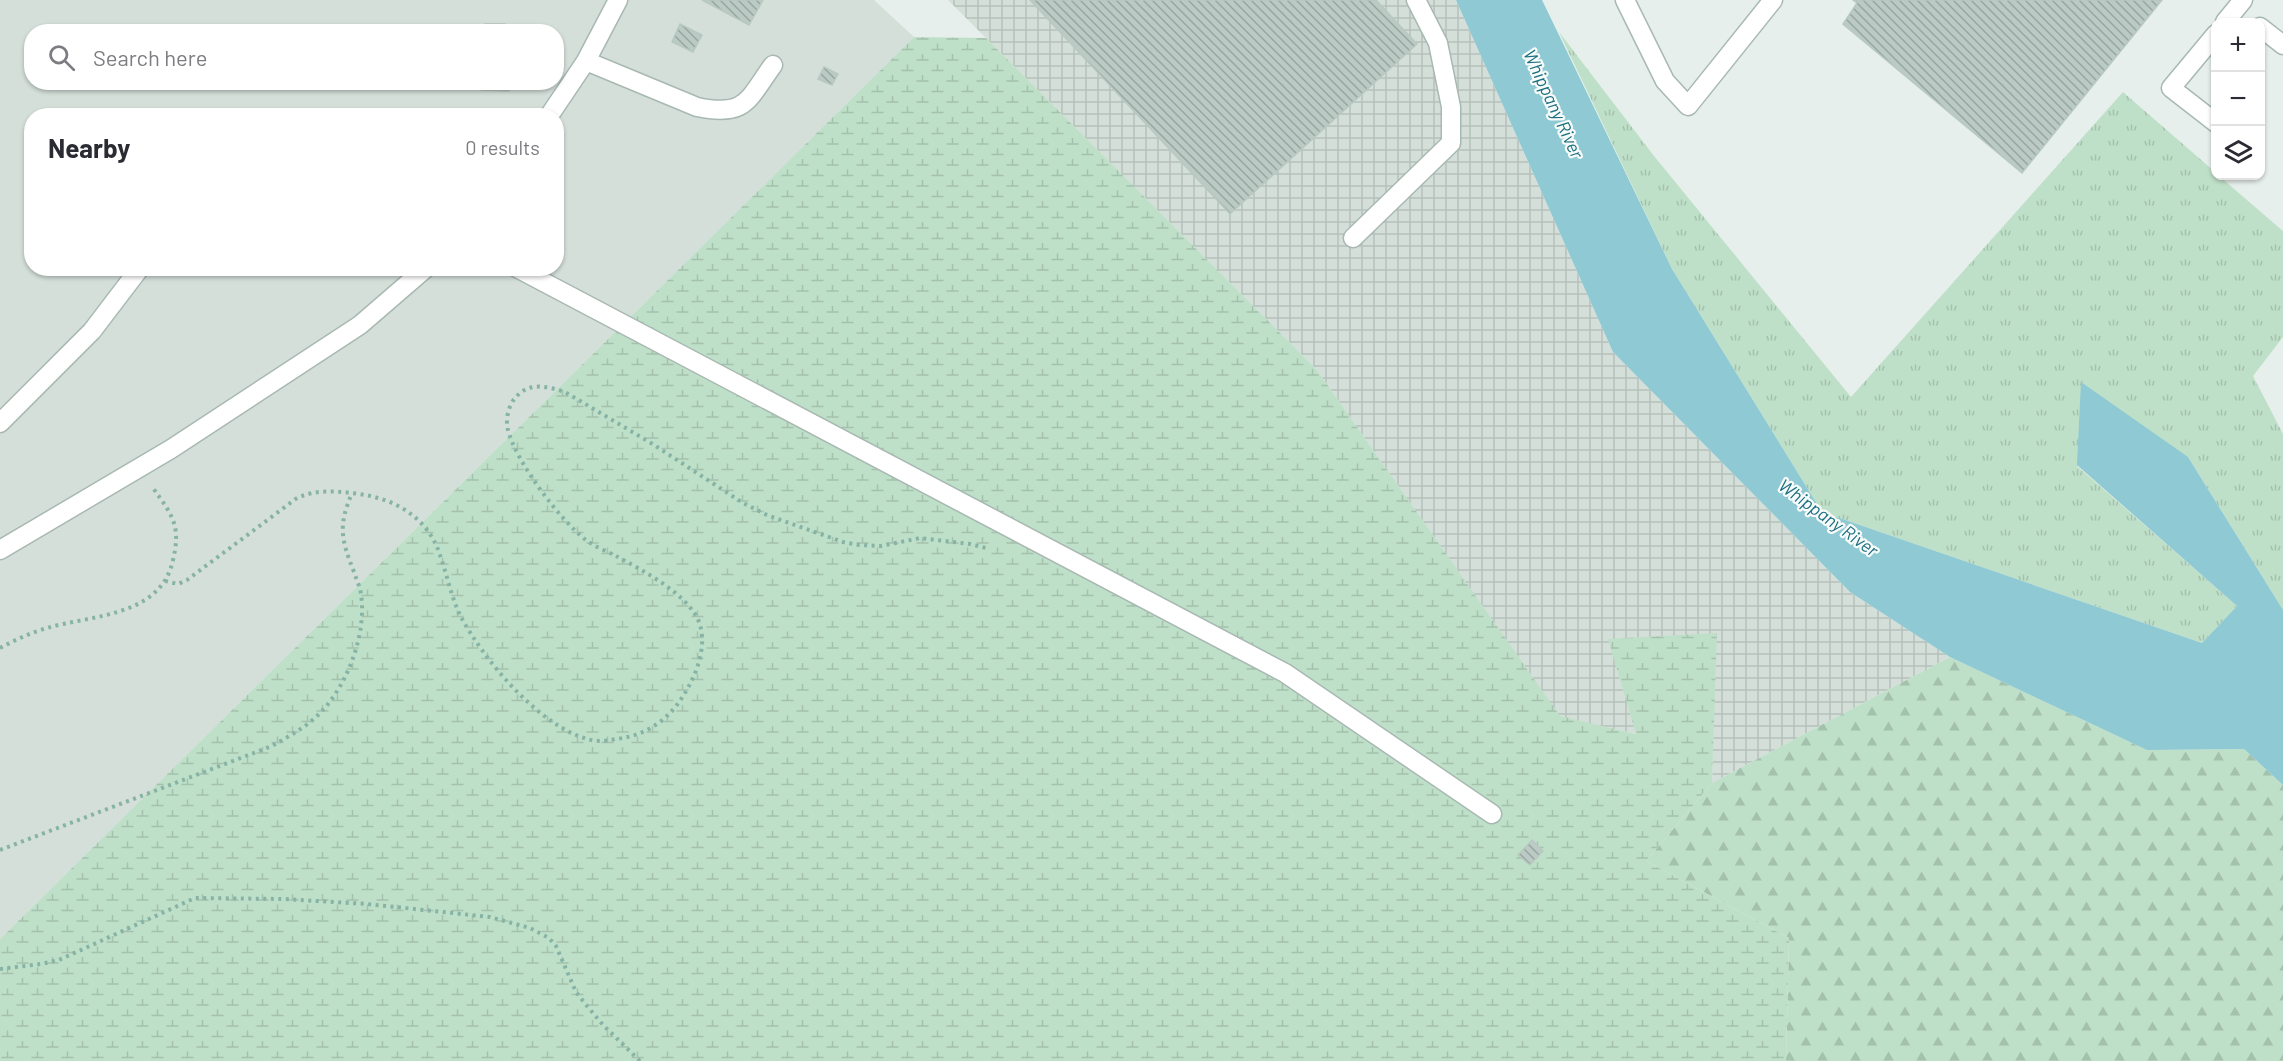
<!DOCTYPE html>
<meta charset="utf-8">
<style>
:root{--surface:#fff;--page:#f2f2f3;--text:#2b2b33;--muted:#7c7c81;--line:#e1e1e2}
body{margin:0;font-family:Barlow,sans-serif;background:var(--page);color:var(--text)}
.controls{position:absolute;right:18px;top:18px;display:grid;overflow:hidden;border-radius:12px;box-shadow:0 2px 4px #0004}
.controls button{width:54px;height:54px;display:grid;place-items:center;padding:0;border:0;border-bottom:2px solid var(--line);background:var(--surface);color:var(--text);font:30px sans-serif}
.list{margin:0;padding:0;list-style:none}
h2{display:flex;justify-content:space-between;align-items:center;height:78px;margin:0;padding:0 24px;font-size:26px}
h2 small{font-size:20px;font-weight:400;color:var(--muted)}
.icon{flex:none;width:33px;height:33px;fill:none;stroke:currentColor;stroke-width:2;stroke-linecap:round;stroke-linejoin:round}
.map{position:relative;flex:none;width:2283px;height:1061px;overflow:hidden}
.search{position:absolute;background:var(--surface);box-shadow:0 2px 4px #0004;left:24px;top:24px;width:540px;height:66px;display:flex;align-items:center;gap:15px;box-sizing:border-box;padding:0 21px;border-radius:24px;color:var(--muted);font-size:22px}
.panel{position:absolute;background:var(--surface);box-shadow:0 2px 4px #0004;left:24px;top:108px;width:540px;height:168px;border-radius:24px}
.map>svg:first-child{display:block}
.built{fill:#d4dfda;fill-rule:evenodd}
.industrial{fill:url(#industrial-grid)}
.grass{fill:url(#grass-tufts)}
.forest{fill:url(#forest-firs)}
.wetland{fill:url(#wetland-marsh)}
.water{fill:#8ec9d4}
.building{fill:url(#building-back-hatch);stroke:#b8c9c2;stroke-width:1.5}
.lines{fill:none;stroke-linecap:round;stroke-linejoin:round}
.minor-casing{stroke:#a8b8b2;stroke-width:21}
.path{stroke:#86b3a5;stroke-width:4;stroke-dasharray:3 4.5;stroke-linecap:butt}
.minor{stroke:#fff;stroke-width:18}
.labels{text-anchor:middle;stroke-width:4.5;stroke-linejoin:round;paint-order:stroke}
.water-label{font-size:18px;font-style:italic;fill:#1c6f80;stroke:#f7fbf9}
</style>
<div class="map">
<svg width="2283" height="1061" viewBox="0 0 2283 1061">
<defs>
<pattern id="industrial-grid" width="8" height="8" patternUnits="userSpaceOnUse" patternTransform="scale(1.5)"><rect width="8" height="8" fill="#d4dfda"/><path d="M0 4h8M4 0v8" fill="none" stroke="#b6c1bc"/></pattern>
<pattern id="grass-tufts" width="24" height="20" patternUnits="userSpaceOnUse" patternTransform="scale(1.5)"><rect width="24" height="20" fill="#bfe0c8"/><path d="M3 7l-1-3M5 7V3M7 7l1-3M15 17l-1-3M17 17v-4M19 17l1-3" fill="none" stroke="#a4c1ad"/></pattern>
<pattern id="forest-firs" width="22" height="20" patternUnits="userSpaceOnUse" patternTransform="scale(1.5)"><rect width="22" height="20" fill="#bfe0c8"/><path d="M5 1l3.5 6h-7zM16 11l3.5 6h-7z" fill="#a4c1ad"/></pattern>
<pattern id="wetland-marsh" width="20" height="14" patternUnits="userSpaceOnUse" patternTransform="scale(1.5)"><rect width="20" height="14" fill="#bfe0c8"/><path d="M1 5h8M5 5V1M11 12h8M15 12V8" fill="none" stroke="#a4c1ad"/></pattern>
<pattern id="building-back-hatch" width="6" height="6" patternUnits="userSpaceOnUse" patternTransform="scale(1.5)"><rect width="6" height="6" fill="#bbcac4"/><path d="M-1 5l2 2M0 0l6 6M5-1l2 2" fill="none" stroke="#98a6a0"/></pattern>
</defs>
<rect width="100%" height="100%" fill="#e6efeb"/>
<!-- built -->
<path class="built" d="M 0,0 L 874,0 L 914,37 L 0,939 ZM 32,32 L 556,32 L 556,82 L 32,82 ZM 32,116 L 556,116 L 556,268 L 32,268 Z"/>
<!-- industrial -->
<path class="industrial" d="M 948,0 L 1456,0 L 1613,352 L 1850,592 L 1950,657 L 1712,783 L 1716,633 L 1637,734 L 1560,717 L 1317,370 Z"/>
<!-- grass -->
<path class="grass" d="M 1559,32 L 1654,156 L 1851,397 L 2123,92 L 2215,172 L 2216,176 L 2219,176 L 2283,231 L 2283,337 L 2253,376 L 2283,434 L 2283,610 L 2188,457 L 2077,466 L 2237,606 L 2202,643 L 1822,512 L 1672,269 Z"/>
<!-- forest -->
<path class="forest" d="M 1950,657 L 2147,750 L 2244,749 L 2283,785 L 2283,1061 L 1786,1061 L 1789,938 L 1646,861 L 1712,783 Z"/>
<!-- wetland -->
<path class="wetland" d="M 914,37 L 986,38 L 1317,370 L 1560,716 L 1636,734 L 1608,639 L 1717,633 L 1712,783 L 1646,861 L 1789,938 L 1786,1061 L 0,1061 L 0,939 Z"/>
<!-- water -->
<path class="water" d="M 1456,0 L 1542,0 L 1672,269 L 1822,512 L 2202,643 L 2237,606 L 2077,465 L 2081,382 L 2188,457 L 2283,610 L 2283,785 L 2244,749 L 2147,750 L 1950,657 L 1850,592 L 1613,352 Z"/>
<!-- building -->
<path class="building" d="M 702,0 L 763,0 L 749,25 Z
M 1030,0 L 1376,0 L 1417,44 L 1230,214 Z
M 1853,0 L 2162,0 L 2022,173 L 1843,24 L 1857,3 Z
M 485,24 L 505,24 L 517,32 L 472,32 Z
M 680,24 L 702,35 L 693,52 L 672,42 Z
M 824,67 L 838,74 L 832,85 L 818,79 Z
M 472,82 L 519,82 L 509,88 L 509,91 L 481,90 L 481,88 Z
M 1532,840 L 1543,851 L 1530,865 L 1518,855 Z"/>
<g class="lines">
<defs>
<path id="minor" d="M 1625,0 L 1665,81 L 1688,106 L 1773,0
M 2225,22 L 2243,0
M 2260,27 L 2283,45
M 2216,34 L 2171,88 L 2216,123
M 586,61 L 697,107 C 746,117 747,101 773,65
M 549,116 L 586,61 L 618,0
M 1353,238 L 1451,143 L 1451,107 L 1438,43 L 1416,0
M 517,268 L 1285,673 L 1492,814
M 0,423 L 92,331 L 140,268
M 0,550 L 171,449 L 360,325 L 426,268"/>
</defs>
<!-- minor casing -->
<use href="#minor" class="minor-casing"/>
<!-- path -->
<path class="path" d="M 165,581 L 178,584 L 187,580 L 297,498 C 317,489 338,491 359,494 C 396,499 428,518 440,555 C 447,575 451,596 460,615 C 483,659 538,725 587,739 C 596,742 606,741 616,739 C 644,736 668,721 683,696 C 696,676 708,646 699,622 C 688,594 642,570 616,556 C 607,551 595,547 586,540 C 560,520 516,462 508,430 C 505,418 509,402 519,394 C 532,382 549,387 565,392 L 651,443 L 743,503 L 767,515 L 843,542 L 859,545 L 881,546 L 920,538 L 970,544 L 986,548
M 0,648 C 15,640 30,633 47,628 C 91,615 161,617 173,560 C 181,526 173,516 153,488
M 0,850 L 272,746 C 289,736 307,727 321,712 C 348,684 367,633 361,594 C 360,586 356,579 354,572 C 341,539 338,526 352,493
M 0,969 L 41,964 L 59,960 L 195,898 L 284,899 L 367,904 L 490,917 L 530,928 L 549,938 L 556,946 L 576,992 L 587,1006 L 603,1025 L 640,1061"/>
<!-- minor -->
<use href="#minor" class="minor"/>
</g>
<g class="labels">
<!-- water labels -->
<g class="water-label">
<text transform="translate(1553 104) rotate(65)" y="6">Whippany River</text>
<text transform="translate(1828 518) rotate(36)" y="6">Whippany River</text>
</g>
</g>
</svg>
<div class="controls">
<button>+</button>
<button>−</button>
<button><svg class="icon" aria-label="layers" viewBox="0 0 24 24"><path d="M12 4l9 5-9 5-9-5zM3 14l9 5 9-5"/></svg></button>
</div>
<div class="search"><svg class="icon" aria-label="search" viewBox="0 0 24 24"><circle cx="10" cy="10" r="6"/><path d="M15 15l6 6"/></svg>Search here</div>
<section class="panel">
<h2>Nearby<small>0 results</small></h2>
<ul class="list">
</ul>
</section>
</div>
